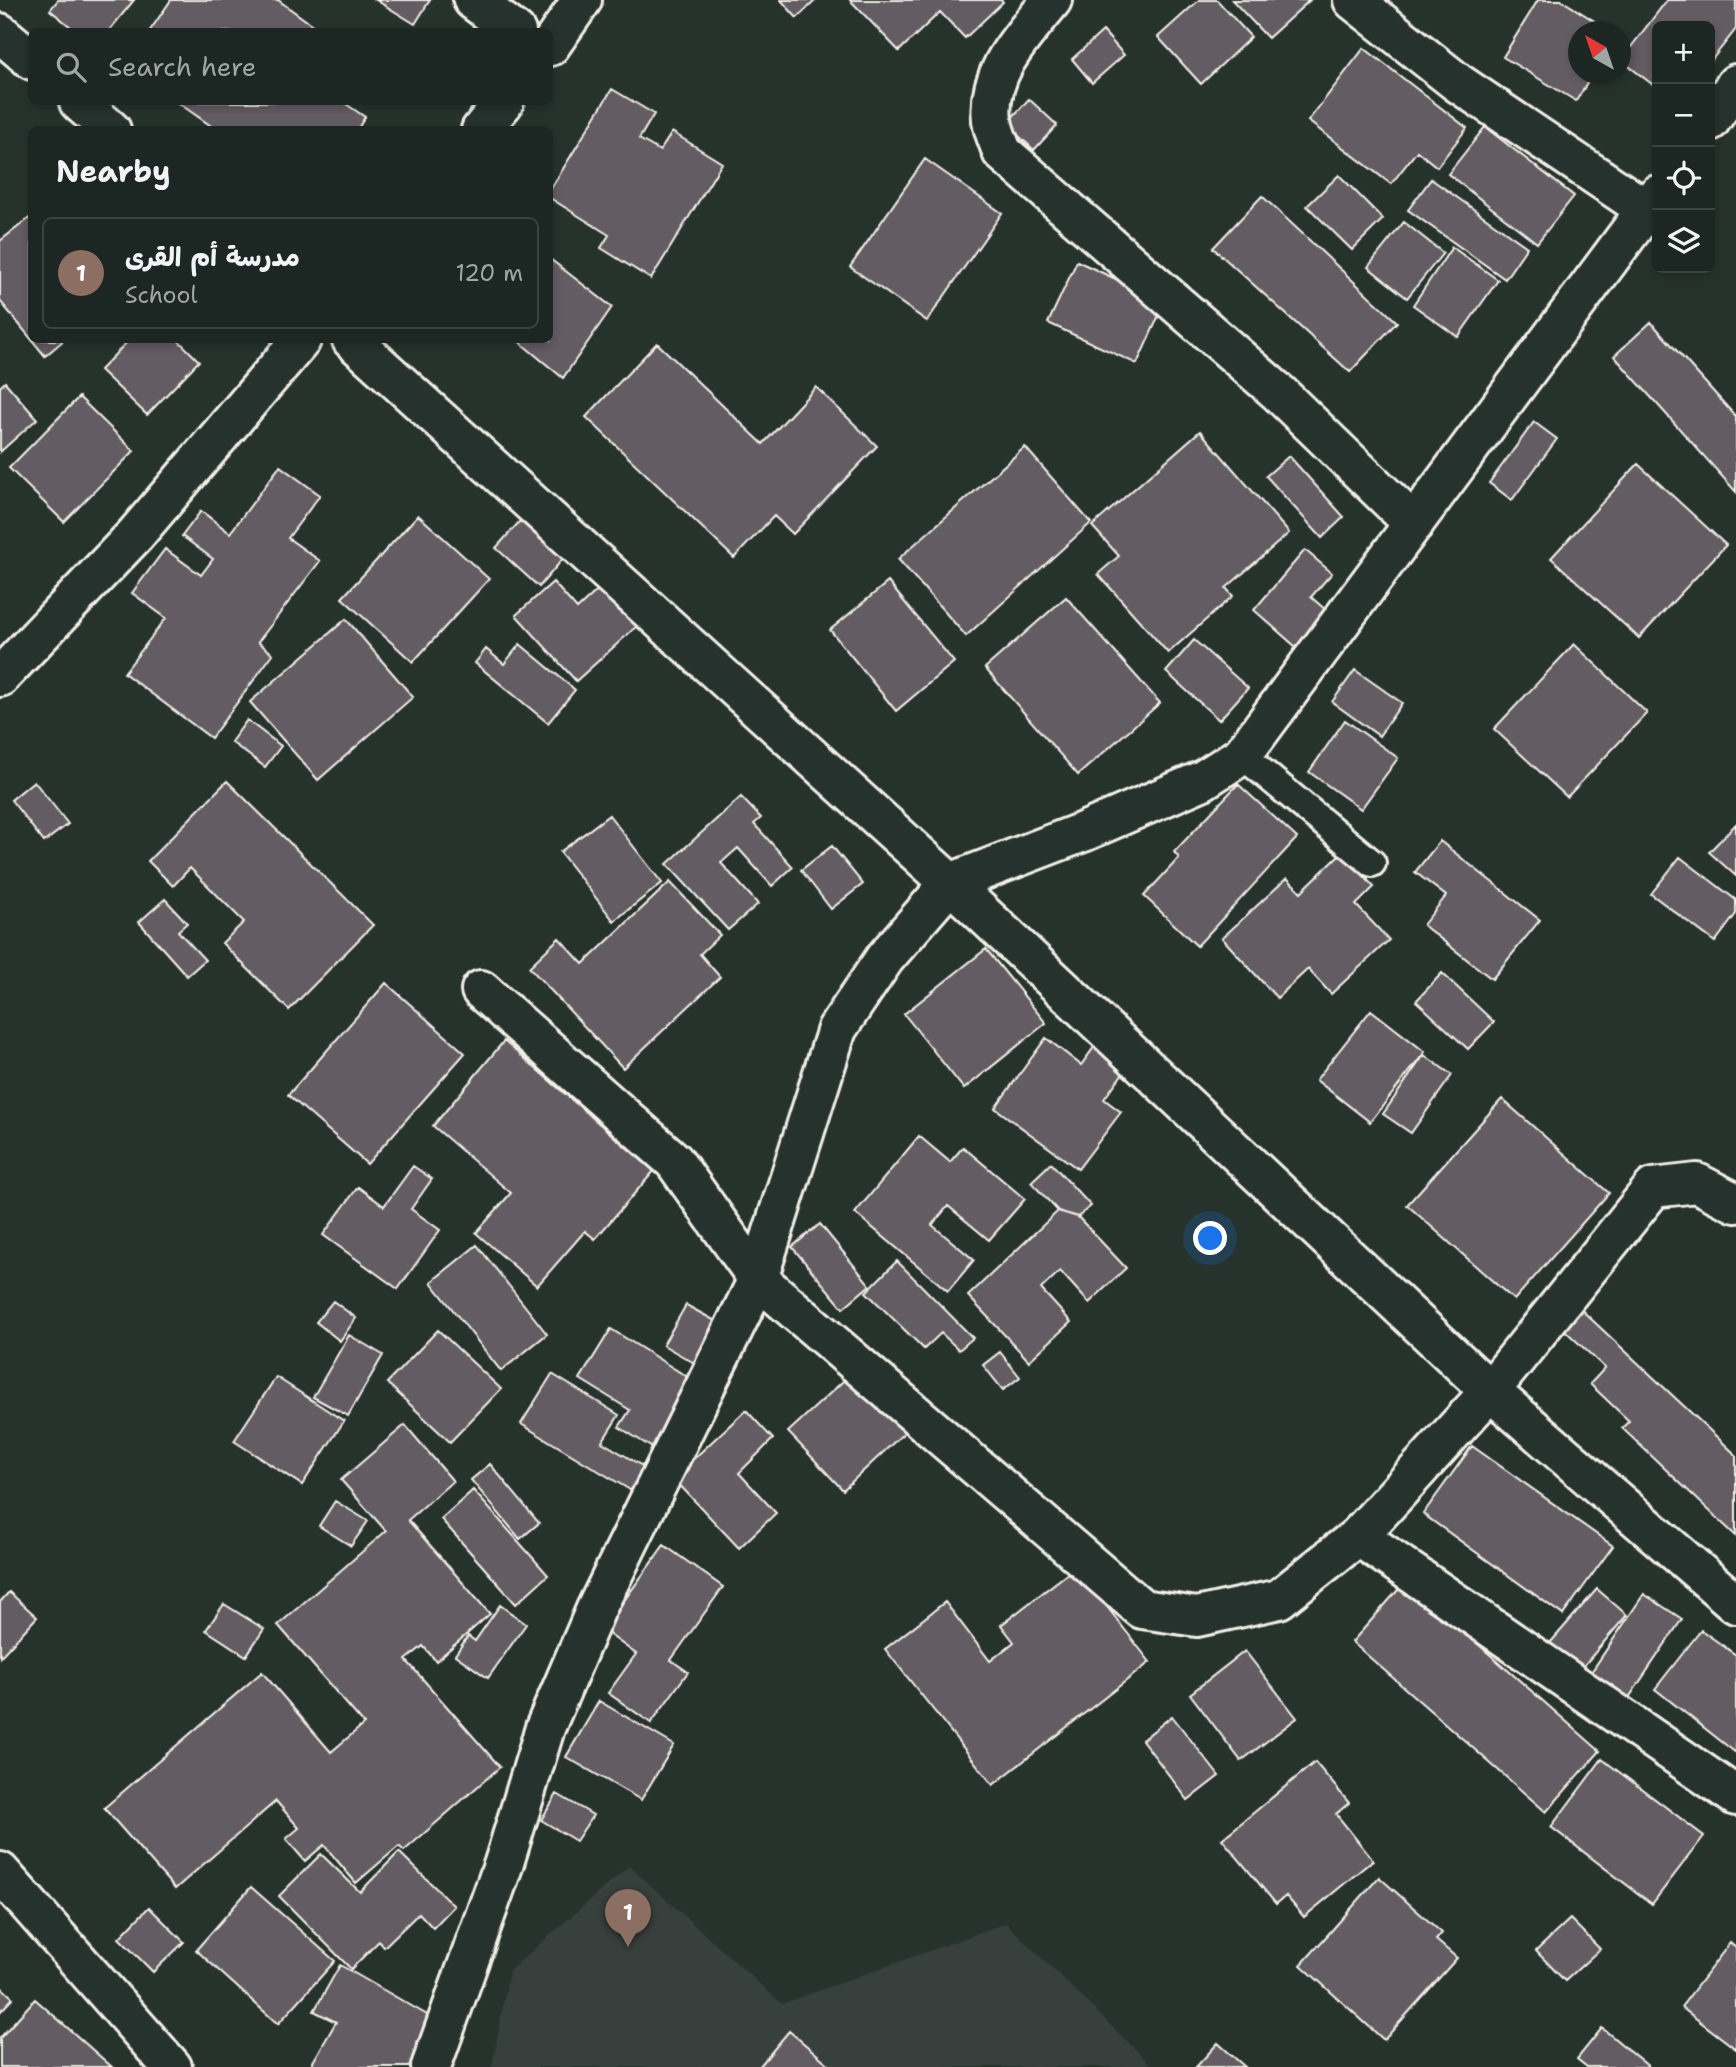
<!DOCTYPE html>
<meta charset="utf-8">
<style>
:root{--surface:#1c2622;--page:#29322f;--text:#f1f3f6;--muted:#a0a5a5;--line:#3a4340;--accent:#8bbbb9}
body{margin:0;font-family:"Shantell Sans","Playpen Sans Arabic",sans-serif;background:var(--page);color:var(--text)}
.controls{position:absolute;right:21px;top:21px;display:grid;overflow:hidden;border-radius:10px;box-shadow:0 4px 10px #0003}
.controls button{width:63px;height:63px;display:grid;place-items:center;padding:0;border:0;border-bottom:2px solid var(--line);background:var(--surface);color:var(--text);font:35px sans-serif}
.compass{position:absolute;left:1568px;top:21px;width:63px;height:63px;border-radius:50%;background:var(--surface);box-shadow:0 4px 10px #0003;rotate:320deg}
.you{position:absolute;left:1211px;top:1239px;width:24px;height:24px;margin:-18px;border:5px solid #fff;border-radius:50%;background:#1a73e8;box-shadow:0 0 0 10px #1a73e833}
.badge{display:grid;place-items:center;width:46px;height:46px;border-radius:50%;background:var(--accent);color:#fff;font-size:23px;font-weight:700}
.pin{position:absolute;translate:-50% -58px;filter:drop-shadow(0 2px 4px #0008)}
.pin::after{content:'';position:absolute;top:37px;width:24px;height:21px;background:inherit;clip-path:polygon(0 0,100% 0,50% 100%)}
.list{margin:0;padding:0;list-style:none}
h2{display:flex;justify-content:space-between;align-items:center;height:91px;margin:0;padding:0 28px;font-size:30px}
h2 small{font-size:23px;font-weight:400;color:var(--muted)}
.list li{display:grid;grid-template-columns:46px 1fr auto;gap:21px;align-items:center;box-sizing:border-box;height:112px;margin:0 14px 14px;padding:0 14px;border:2px solid var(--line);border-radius:10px}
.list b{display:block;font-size:26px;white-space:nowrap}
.list p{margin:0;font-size:23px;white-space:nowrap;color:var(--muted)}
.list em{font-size:23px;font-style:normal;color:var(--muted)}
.icon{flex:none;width:38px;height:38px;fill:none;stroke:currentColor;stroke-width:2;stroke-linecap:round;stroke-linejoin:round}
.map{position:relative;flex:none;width:1736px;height:2067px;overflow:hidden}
.search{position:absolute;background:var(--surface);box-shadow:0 4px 10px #0003;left:28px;top:28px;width:525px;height:77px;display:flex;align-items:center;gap:18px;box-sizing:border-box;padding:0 24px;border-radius:10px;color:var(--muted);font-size:26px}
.panel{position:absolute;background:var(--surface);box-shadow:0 4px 10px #0003;left:28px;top:126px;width:525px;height:217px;border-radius:10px}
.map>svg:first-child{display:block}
.built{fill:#383f3e}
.building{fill:#635c64;stroke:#f4f1e8;stroke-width:2}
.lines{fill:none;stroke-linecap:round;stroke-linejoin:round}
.lane-casing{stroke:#f4f1e8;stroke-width:32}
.street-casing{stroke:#f4f1e8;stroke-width:44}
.lane{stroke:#26332d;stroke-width:26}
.street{stroke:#26332d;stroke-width:38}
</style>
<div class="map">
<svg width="1736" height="2067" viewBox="0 0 1736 2067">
<rect width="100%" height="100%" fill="#26332d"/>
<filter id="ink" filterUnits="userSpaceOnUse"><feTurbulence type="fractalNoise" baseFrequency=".0143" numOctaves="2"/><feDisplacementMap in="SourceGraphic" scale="14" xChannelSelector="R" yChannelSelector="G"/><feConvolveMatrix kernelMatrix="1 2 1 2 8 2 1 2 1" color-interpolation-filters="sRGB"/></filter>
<g filter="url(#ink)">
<!-- built -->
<path class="built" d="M 629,1866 L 782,2004 L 1006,1923 L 1153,2067 L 492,2067 L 509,1971 Z"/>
<!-- building -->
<path class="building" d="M 58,0 L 134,0 L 108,32 L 77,32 L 50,10 Z
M 171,0 L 278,0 L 322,32 L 149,32 Z
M 376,0 L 430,0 L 415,24 Z
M 781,0 L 816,0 L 797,18 Z
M 850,0 L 1001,0 L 1003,2 L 965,38 L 940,12 L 899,51 Z
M 1199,0 L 1217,0 L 1251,37 L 1201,84 L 1158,37 Z
M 1232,0 L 1310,0 L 1268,38 Z
M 1538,0 L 1561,0 L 1612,32 L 1578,32 L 1578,74 L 1593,74 L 1576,101 L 1503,57 Z
M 1667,0 L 1736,0 L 1736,29 L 1710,62 L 1710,26 L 1657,26 L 1657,88 L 1621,60 Z
M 1103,31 L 1124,55 L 1092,83 L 1072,59 Z
M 1364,48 L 1467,128 L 1437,167 L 1417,151 L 1391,184 L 1308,121 Z
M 612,89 L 654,114 L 639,139 L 660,151 L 672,132 L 722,163 L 651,279 L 601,248 L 609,235 L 550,198 L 550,190 Z
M 1029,99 L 1057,125 L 1034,150 L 1006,124 Z
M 177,102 L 343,102 L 365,117 L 357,130 L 217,130 Z
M 1485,127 L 1574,196 L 1537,243 L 1448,174 Z
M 925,159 L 1002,213 L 927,321 L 850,267 Z
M 1339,175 L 1383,219 L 1352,250 L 1307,206 Z
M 1431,179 L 1527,247 L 1505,279 L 1408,210 Z
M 1262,196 L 1397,322 L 1350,372 L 1213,248 Z
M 32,216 L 32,340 L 64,340 L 45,356 L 0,301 L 0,241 Z
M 1404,222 L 1443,253 L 1407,298 L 1368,267 Z
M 1452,247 L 1498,280 L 1458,337 L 1413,305 Z
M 550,259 L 612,307 L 563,378 L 517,340 L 550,340 Z
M 1077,261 L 1165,302 L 1137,364 L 1048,323 Z
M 1651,322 L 1736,417 L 1736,492 L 1614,356 Z
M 129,340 L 178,340 L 199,361 L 147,415 L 100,370 Z
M 657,343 L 763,444 L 816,387 L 877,446 L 793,534 L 774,516 L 734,558 L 586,417 Z
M 5,382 L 37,419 L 0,452 L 0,387 Z
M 79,397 L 134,451 L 64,522 L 9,468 Z
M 1534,422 L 1557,439 L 1512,500 L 1489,483 Z
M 1200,431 L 1289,533 L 1226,588 L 1233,596 L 1168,653 L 1098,574 L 1119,556 L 1092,526 Z
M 1025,447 L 1091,523 L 966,636 L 898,559 Z
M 1289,456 L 1344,517 L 1322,538 L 1266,476 Z
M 1638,464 L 1726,545 L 1639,638 L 1551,558 Z
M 280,466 L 320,495 L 288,538 L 320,561 L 258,642 L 273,654 L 211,738 L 124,673 L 166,618 L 132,593 L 165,549 L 201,575 L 213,559 L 182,536 L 201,511 L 230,533 Z
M 529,511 L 572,548 L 539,587 L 496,548 Z
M 418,515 L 489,579 L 413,662 L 342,598 Z
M 1305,550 L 1332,573 L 1311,597 L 1327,611 L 1296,647 L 1254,610 Z
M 553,582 L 577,609 L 602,586 L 637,626 L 576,681 L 516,615 Z
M 888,582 L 954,662 L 896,711 L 830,630 Z
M 1066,597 L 1160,703 L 1078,775 L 985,668 Z
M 346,619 L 413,697 L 318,780 L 250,702 Z
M 1194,640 L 1248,688 L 1219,720 L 1166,672 Z
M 520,644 L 575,690 L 548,723 L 475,663 L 486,649 L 504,664 Z
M 1574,644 L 1647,713 L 1567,797 L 1494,729 Z
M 1355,670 L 1402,703 L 1379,736 L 1332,702 Z
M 247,720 L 281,746 L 265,767 L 231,742 Z
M 1345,720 L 1398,758 L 1361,809 L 1309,772 Z
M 34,781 L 68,824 L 44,842 L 11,800 Z
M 227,781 L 373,925 L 289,1010 L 222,943 L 244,922 L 190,868 L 173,886 L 148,861 Z
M 1238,784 L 1297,838 L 1197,946 L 1144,896 L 1179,858 L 1174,852 Z
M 741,797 L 761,818 L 754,824 L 793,867 L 772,886 L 738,848 L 721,863 L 758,904 L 728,930 L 667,864 Z
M 609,815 L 662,883 L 614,921 L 560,852 Z
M 1736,824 L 1736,876 L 1709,852 Z
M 1440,841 L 1540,920 L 1492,979 L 1423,925 L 1446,896 L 1415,872 Z
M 832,846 L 863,884 L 831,909 L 801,870 Z
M 1342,852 L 1374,887 L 1356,905 L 1389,940 L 1331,994 L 1308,969 L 1277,998 L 1222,938 L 1287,878 L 1301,892 Z
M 1680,857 L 1736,900 L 1736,914 L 1715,942 L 1651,894 Z
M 670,882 L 720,935 L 700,954 L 720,977 L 623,1068 L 529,967 L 559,938 L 583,964 Z
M 165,899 L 187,923 L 178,931 L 205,960 L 187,976 L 139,922 Z
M 986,949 L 1046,1023 L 964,1089 L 904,1014 Z
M 1442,973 L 1494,1022 L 1468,1049 L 1416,1001 Z
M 386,983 L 465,1053 L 367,1164 L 288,1095 Z
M 1371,1010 L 1425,1052 L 1370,1122 L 1316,1080 Z
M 1103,1035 L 1134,1058 L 1104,1099 L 1121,1112 L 1078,1169 L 995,1108 L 1046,1038 L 1081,1065 Z
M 504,1041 L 654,1171 L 595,1239 L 585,1231 L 537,1286 L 476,1233 L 511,1193 L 433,1126 Z
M 1424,1055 L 1452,1075 L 1411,1133 L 1383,1114 Z
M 1502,1099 L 1609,1193 L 1514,1300 L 1407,1205 Z
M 919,1136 L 950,1162 L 963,1147 L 1025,1199 L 989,1240 L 948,1206 L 932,1225 L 974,1260 L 948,1291 L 855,1213 Z
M 1051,1163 L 1091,1206 L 1078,1217 L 1058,1211 L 1031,1182 Z
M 413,1166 L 432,1179 L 411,1209 L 440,1230 L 398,1289 L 323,1235 L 358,1187 L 384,1206 Z
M 1058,1211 L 1078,1217 L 1126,1268 L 1089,1303 L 1060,1271 L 1041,1289 L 1071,1322 L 1029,1361 L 968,1296 Z
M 820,1224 L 870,1285 L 843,1308 L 792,1247 Z
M 477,1245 L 547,1334 L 501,1371 L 431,1282 Z
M 897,1261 L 973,1338 L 959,1350 L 941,1333 L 924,1349 L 866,1292 Z
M 333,1301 L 356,1318 L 340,1341 L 316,1322 Z
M 1573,1302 L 1736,1455 L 1736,1536 L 1622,1428 L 1629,1421 L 1590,1384 L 1605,1368 L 1555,1321 Z
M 686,1305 L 719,1323 L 696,1364 L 663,1345 Z
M 611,1329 L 697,1383 L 654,1449 L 619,1427 L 630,1410 L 580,1379 Z
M 438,1330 L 501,1389 L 450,1442 L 387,1383 Z
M 349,1335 L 383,1355 L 348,1416 L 313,1397 Z
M 1000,1352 L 1020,1377 L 1003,1390 L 983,1365 Z
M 852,1373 L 907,1430 L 843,1490 L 788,1432 Z
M 552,1374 L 619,1415 L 602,1442 L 649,1470 L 635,1493 L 521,1424 Z
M 276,1377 L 344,1421 L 302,1485 L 234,1441 Z
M 746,1410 L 773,1439 L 739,1473 L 776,1513 L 739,1548 L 673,1478 Z
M 405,1425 L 453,1481 L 408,1520 L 490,1614 L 436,1661 L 423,1646 L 406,1660 L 500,1767 L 404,1851 L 399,1846 L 356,1883 L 324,1845 L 305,1861 L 286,1839 L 299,1828 L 276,1801 L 175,1889 L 104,1808 L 262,1672 L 331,1752 L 364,1724 L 278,1625 L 386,1531 L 341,1480 Z
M 1472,1446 L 1613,1546 L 1563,1615 L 1423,1514 Z
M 490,1464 L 539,1523 L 520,1539 L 471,1480 Z
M 473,1490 L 548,1575 L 516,1604 L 441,1519 Z
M 335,1501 L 368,1521 L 351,1546 L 319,1526 Z
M 664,1545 L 723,1587 L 671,1660 L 688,1672 L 651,1723 L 608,1693 L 636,1654 L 603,1630 Z
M 1076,1567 L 1150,1662 L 993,1785 L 885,1649 L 945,1602 L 990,1661 L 1014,1642 L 1001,1625 Z
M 1406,1581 L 1600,1751 L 1546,1812 L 1352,1642 Z
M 1597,1589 L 1627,1615 L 1575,1676 L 1544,1650 Z
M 9,1592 L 37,1617 L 0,1657 L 0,1602 Z
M 1644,1594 L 1682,1619 L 1626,1702 L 1588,1677 Z
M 224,1604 L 264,1629 L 246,1656 L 206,1630 Z
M 500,1605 L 526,1624 L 488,1678 L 455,1655 L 468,1636 L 475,1641 Z
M 1701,1630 L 1736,1655 L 1736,1753 L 1655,1689 Z
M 1245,1651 L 1297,1718 L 1241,1761 L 1190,1694 Z
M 599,1701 L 674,1745 L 641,1800 L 566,1757 Z
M 1172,1716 L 1219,1776 L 1188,1800 L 1142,1740 Z
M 1602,1759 L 1704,1836 L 1652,1904 L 1551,1827 Z
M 1315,1762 L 1349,1803 L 1336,1814 L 1373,1860 L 1304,1917 L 1286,1896 L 1276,1904 L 1222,1839 Z
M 557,1794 L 593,1815 L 576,1841 L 541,1820 Z
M 399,1852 L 454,1906 L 433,1928 L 419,1913 L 384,1947 L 379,1941 L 351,1969 L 279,1896 L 321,1854 L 360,1892 Z
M 1379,1877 L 1442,1933 L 1436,1940 L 1457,1958 L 1384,2040 L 1301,1965 Z
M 251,1887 L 335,1961 L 278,2024 L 196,1950 Z
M 149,1907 L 184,1942 L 153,1972 L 119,1938 Z
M 1570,1919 L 1600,1949 L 1565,1981 L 1536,1951 Z
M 1730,1943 L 1736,1948 L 1736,2049 L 1681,2007 Z
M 340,1965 L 436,2020 L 409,2067 L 310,2067 L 336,2022 L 314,2011 Z
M 0,1986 L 13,1998 L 0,2012 Z
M 35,1999 L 112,2067 L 0,2067 L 0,2038 Z
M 1602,2028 L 1649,2067 L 1587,2067 L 1577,2059 Z
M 789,2031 L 832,2067 L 759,2067 Z
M 1218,2043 L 1245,2067 L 1196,2067 Z"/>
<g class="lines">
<defs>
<path id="lane" d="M 1242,755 L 1372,863"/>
<path id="street" d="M 473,0 L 516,32
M 1052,0 C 1024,35 986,71 992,120 C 993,131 999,142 1002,152 L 1279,393 L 1414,524
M 1353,0 L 1458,83 L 1647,210
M 0,33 L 32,60
M 550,46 L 582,0
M 79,102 L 111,130
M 1710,121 L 1736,84
M 481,130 L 504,102
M 352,340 L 950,883 L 1490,1391 L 1736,1604
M 0,677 L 136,534 L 301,340
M 481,990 L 674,1161 L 758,1279 L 1142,1609 L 1197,1617 L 1279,1599 L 1358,1536 L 1490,1391 L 1653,1188 L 1697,1183 L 1736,1203
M 1358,1536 L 1736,1796
M 0,1872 L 172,2067
M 431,2067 L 504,1863 L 545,1728 L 596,1609 L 758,1279 L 837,1029 L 885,958 L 950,883 L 1083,832 L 1203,780 L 1242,755 L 1657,195"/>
</defs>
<!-- lane casing -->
<use href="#lane" class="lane-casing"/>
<!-- street casing -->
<use href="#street" class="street-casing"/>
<!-- lane -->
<use href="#lane" class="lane"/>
<!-- street -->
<use href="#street" class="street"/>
</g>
</g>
</svg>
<div class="controls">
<button>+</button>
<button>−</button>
<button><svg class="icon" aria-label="locate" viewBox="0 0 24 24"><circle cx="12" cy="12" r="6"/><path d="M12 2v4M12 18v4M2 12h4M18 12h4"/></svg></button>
<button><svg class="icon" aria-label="layers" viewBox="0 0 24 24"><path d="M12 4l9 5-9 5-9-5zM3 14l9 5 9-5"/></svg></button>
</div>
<svg class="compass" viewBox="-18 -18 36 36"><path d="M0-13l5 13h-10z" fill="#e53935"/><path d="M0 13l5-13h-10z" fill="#a0a5a5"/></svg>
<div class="you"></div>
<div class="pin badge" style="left:628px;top:1947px;background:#8d6e63">1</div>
<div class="search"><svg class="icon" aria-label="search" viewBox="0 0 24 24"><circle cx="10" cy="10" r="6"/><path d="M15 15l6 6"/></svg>Search here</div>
<section class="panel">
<h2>Nearby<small></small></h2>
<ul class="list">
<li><span class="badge" style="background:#8d6e63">1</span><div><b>مدرسة أم القرى</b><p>School</p></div><em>120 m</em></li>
</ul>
</section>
</div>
